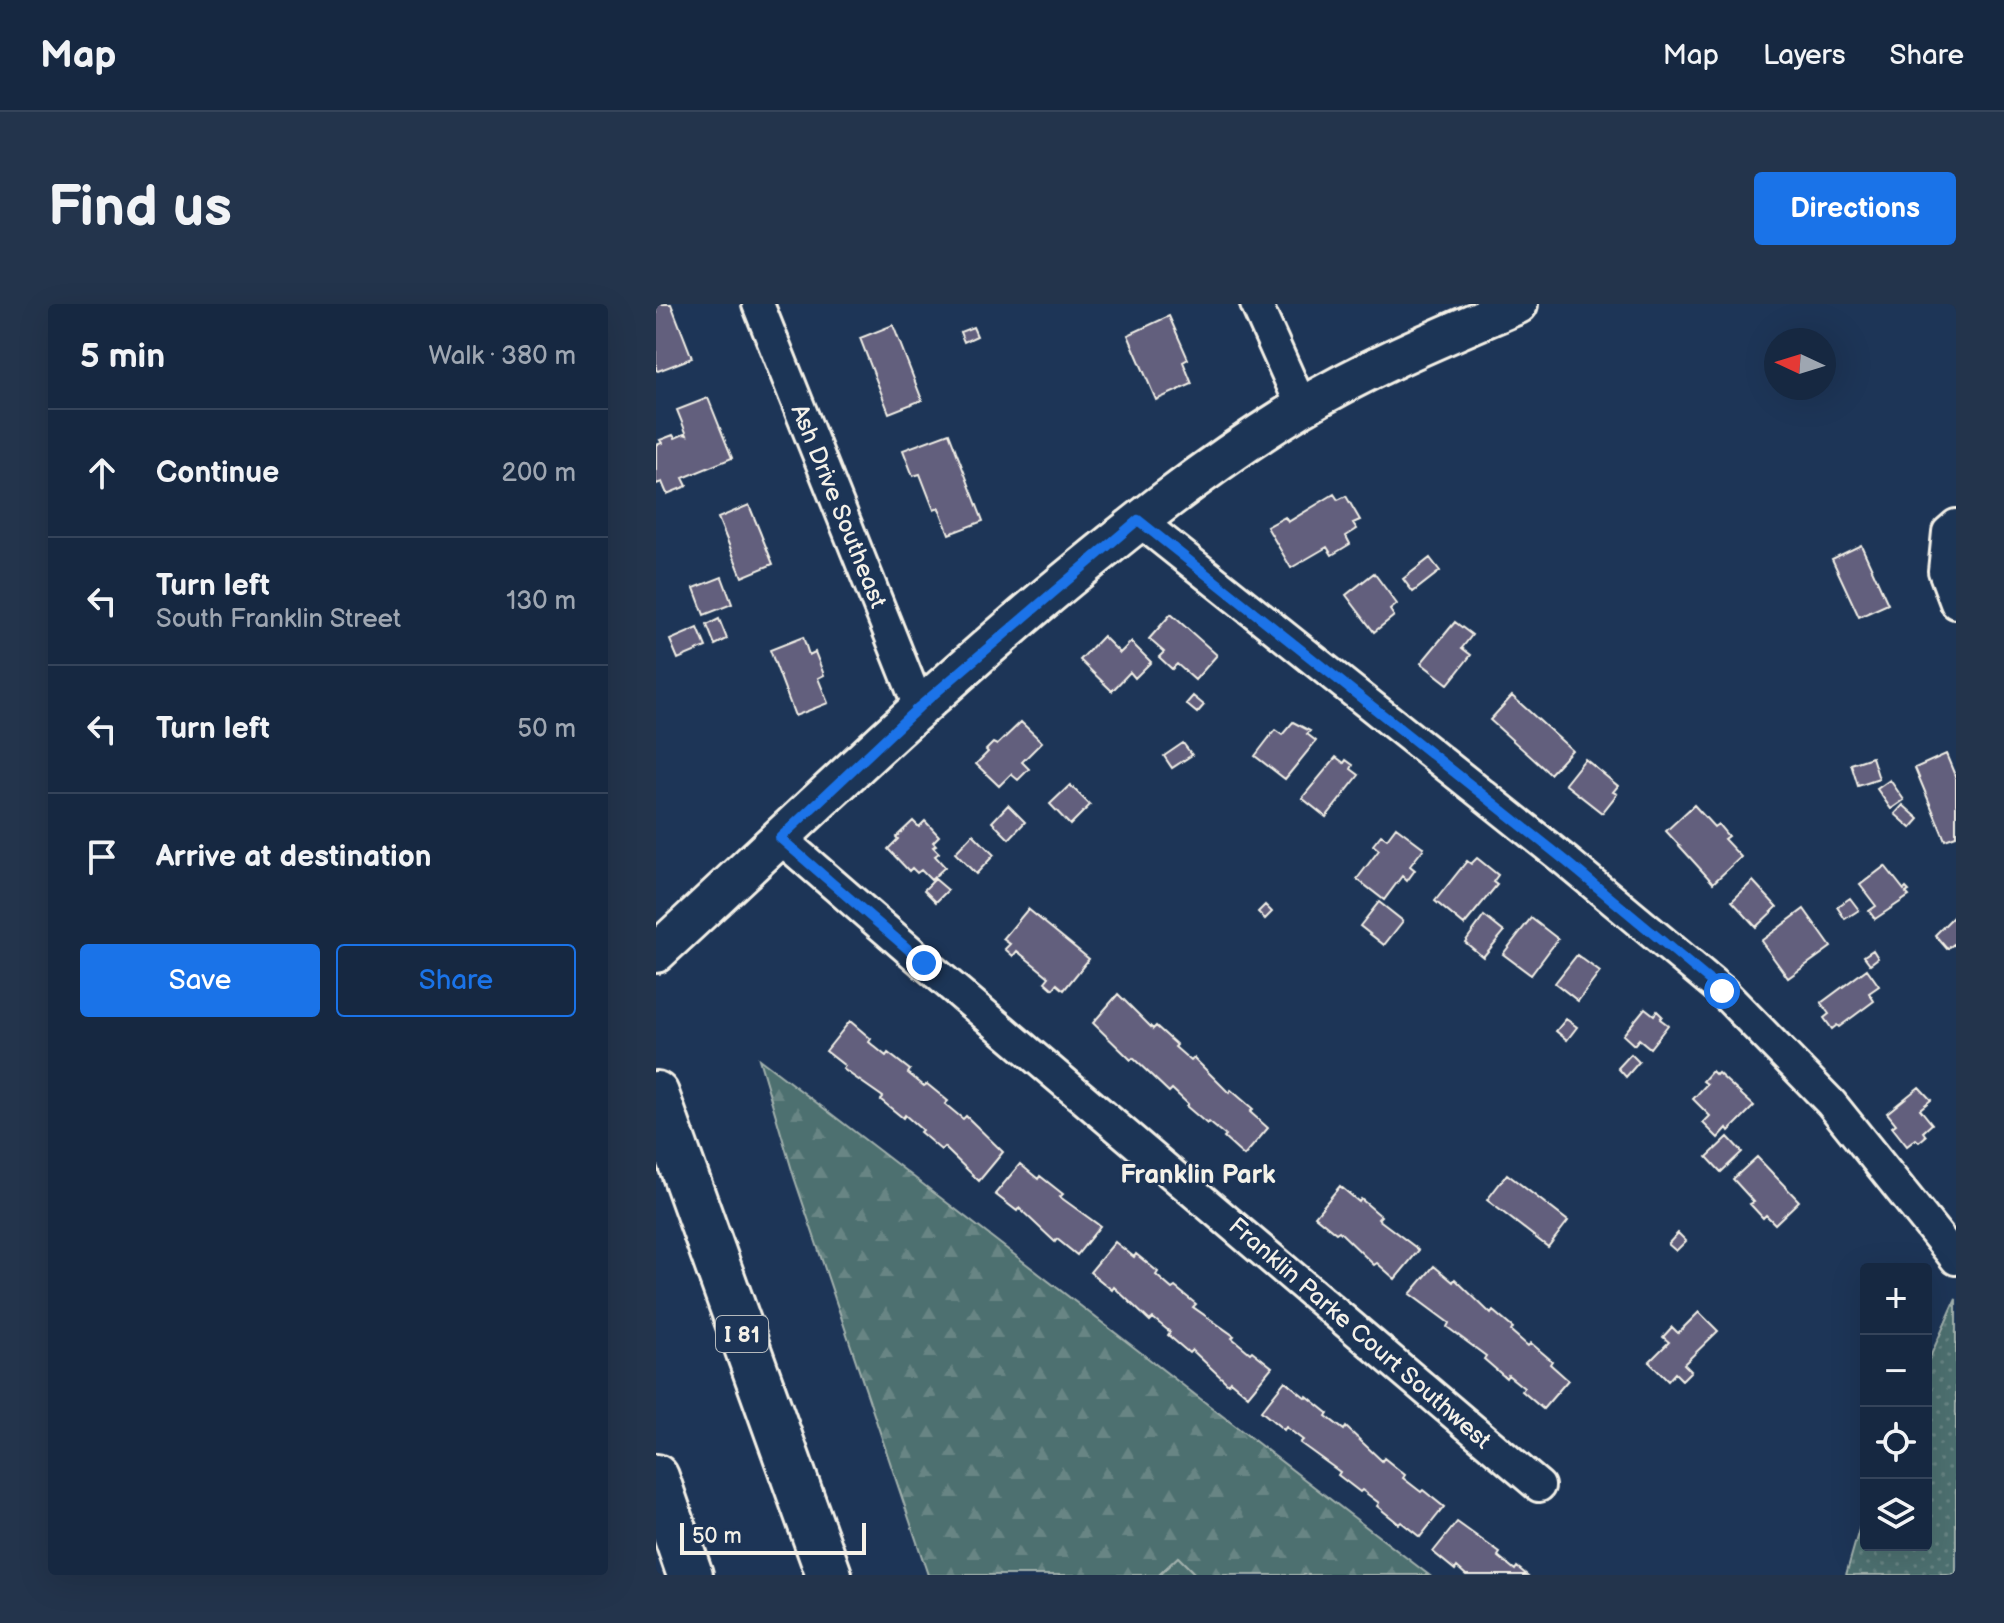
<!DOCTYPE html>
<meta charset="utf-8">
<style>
:root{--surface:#162841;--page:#23344c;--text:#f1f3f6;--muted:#9ea6b1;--line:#35445a;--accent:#1a73e8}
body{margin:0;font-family:"Balsamiq Sans",sans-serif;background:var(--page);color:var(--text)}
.controls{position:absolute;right:24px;bottom:24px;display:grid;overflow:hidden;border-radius:8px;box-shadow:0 8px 32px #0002}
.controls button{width:72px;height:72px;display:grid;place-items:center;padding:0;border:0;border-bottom:2px solid var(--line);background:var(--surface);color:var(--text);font:40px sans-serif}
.compass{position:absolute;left:1108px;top:24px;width:72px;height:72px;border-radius:50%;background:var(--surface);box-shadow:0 8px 32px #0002;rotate:274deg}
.scale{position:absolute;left:24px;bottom:20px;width:186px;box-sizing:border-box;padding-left:8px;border:4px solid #f4f1e8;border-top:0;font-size:22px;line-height:28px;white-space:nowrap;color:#f4f1e8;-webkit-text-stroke:6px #1d3557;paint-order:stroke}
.stop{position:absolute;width:24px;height:24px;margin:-18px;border:6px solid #1a73e8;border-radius:50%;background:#fff}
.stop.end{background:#1a73e8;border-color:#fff;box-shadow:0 2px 8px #0008}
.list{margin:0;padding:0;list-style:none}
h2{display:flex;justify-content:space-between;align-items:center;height:104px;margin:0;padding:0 32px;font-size:34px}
h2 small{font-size:26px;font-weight:400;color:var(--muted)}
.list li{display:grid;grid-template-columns:52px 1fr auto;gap:24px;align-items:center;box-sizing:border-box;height:128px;padding:0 32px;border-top:2px solid var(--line)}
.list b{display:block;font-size:30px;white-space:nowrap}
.list p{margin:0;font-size:26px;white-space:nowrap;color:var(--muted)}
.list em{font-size:26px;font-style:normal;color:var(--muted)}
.actions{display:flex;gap:16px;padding:24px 32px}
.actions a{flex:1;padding:18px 0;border:2px solid var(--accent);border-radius:8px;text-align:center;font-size:28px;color:var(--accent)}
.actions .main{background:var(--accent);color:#fff}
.icon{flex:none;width:44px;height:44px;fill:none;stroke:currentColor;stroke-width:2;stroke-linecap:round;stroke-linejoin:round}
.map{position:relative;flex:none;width:1300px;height:1271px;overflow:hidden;border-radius:8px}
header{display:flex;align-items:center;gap:48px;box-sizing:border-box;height:112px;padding:0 40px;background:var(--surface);border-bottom:2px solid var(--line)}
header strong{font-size:38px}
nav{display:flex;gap:44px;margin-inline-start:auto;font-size:28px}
.intro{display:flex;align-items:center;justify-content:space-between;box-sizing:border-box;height:192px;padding:0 48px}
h1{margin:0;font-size:56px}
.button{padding:20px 36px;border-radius:8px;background:var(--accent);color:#fff;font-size:28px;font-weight:700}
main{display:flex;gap:48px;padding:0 48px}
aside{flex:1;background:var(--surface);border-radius:8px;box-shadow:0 8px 32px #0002}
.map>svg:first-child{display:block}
.grass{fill:url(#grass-dots);stroke:#a1b0ac;stroke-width:2}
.forest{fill:url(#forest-firs);stroke:#a1b0ac;stroke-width:2}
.pitch{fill:#4e7070;stroke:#a1b0ac;stroke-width:2}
.building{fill:#625f7d;stroke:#f4f1e8;stroke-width:2}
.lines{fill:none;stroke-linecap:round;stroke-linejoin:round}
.minor-casing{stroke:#f4f1e8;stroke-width:36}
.major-casing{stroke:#f4f1e8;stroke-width:44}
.highway-casing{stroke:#f4f1e8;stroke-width:50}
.minor{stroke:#1d3557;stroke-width:30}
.major{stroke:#1d3557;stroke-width:38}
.highway{stroke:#1d3557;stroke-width:44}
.route{stroke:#1a73e8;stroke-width:10}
.labels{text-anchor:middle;stroke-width:6;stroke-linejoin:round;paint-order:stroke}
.shield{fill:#1d3557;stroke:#b4b9bc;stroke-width:2}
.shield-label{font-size:22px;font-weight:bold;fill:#f4f1e8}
.street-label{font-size:24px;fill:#f4f1e8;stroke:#1d3557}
.neighbourhood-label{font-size:26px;font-weight:bold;fill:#f4f1e8;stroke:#1d3557}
</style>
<header>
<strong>Map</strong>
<nav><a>Map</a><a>Layers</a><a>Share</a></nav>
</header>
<div class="intro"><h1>Find us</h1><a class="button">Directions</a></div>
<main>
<aside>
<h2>5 min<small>Walk · 380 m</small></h2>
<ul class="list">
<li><svg class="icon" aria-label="ahead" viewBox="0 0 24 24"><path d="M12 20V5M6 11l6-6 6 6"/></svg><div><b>Continue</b></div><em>200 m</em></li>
<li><svg class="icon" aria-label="left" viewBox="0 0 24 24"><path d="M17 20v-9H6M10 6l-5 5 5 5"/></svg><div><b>Turn left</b><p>South Franklin Street</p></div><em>130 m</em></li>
<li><svg class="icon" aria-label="left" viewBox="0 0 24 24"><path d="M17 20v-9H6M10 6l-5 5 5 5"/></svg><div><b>Turn left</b></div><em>50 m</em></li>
<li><svg class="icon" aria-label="arrive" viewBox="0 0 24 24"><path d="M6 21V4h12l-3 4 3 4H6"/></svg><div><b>Arrive at destination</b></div></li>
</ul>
<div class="actions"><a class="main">Save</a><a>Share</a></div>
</aside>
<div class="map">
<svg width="1300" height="1271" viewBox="0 0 1300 1271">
<defs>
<pattern id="grass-dots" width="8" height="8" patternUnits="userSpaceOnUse" patternTransform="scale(2)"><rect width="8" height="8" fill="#4e7070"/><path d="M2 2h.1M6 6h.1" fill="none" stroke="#688584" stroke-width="1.8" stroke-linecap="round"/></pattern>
<pattern id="forest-firs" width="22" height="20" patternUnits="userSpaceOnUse" patternTransform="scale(2)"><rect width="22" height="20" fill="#4e7070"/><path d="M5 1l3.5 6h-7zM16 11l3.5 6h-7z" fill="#688584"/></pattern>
</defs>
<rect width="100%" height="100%" fill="#1d3557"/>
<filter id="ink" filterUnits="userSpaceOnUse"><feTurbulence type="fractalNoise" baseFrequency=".0125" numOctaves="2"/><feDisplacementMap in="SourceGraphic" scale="16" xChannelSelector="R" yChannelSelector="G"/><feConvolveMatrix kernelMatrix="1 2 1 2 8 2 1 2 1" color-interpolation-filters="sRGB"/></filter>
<g filter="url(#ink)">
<!-- grass -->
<path class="grass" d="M 1300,995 L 1300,1271 L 1190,1271 L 1210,1201 L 1210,1241 L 1270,1241 L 1270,1062 Z"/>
<!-- forest -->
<path class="forest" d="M 103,755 C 328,925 549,1100 773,1271 L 540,1271 L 522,1253 L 503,1271 L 272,1271 L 138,873 Z"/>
<!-- pitch -->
<path class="pitch" d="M 522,1253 L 540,1271 L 503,1271 Z"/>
<!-- building -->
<path class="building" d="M 0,0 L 15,0 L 36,54 L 2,67 L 0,66 Z
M 513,12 L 532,55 L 527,58 L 536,80 L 500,96 L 472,31 Z
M 237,21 L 266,96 L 233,109 L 204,34 Z
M 317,23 L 321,32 L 308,38 L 304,28 Z
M 52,94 L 76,154 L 27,174 L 31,182 L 11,190 L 6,178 L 0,180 L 0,141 L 6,139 L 4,136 L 17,131 L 19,134 L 28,130 L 31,131 L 21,106 Z
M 293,129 L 327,217 L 293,230 L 283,204 L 278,206 L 264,170 L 257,172 L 247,146 Z
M 678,190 L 682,196 L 690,192 L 704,216 L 697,219 L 701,225 L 690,232 L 694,240 L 676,251 L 671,243 L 635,264 L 611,223 L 629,213 L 632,218 Z
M 93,201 L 117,260 L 86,273 L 62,214 Z
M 1205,241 L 1232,300 L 1203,313 L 1176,255 Z
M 774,254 L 784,267 L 757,288 L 747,275 Z
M 718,269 L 741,300 L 734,306 L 738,312 L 718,328 L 690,291 Z
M 66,273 L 76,300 L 48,311 L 38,284 Z
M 515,310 L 561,351 L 539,376 L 521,360 L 516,365 L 503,353 L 508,348 L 493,335 Z
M 63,315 L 71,335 L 59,341 L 51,321 Z
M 799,318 L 816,331 L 806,344 L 815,351 L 792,380 L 765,359 Z
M 42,324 L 50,343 L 22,355 L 14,336 Z
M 447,332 L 464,349 L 475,338 L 495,358 L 479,374 L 474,368 L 456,387 L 424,356 Z
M 147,333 L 153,351 L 159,348 L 168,371 L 162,374 L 172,399 L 139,412 L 114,346 Z
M 537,392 L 548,401 L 541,409 L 530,400 Z
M 856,392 L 916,446 L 894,470 L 834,416 Z
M 365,418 L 386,438 L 366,458 L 373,465 L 362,476 L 355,470 L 343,482 L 320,460 L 332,448 L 330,446 L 337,439 L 341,441 Z
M 637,418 L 654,427 L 651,430 L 660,437 L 629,475 L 599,452 L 619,426 L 626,431 Z
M 527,439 L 536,451 L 516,464 L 508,452 Z
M 1290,450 L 1300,474 L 1300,532 L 1289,536 L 1259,464 Z
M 680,453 L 688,459 L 690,456 L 697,461 L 695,465 L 703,471 L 670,513 L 646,494 Z
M 1216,453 L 1223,475 L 1202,482 L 1195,460 Z
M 929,455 L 962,482 L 957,488 L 961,490 L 946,509 L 909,480 Z
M 1234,476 L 1248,496 L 1235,505 L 1221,485 Z
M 414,481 L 434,501 L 414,521 L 394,500 Z
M 352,501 L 369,518 L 353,535 L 336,518 Z
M 1038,501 L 1058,523 L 1062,520 L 1072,532 L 1068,535 L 1085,553 L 1057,579 L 1010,527 Z
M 1247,501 L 1263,515 L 1255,524 L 1239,510 Z
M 257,517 L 263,523 L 269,517 L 283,532 L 277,538 L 280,541 L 277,543 L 283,549 L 279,552 L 289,563 L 275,576 L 265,566 L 261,569 L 256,564 L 253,567 L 232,545 L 242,535 L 240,533 Z
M 740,523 L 768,544 L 754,562 L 759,566 L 751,577 L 746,572 L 728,596 L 701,575 L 723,546 L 717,541 L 725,531 L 731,535 Z
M 317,530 L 338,551 L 320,570 L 299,549 Z
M 821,554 L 842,571 L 837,578 L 841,581 L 808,621 L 779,597 L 811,557 L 815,560 Z
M 1229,562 L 1248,586 L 1250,584 L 1253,587 L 1250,589 L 1253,592 L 1219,615 L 1213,607 L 1220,602 L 1204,581 Z
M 279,575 L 292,586 L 280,598 L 268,586 Z
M 1097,577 L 1121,603 L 1100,623 L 1076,597 Z
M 1194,594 L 1203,606 L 1189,615 L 1181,603 Z
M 723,598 L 747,617 L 728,641 L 704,622 Z
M 609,601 L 616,608 L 609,615 L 602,608 Z
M 372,605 L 433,655 L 408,686 L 401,680 L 397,685 L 389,678 L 393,673 L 361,647 L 357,652 L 349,645 L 354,640 L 347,635 Z
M 1148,605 L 1175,643 L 1132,674 L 1105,637 Z
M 1300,610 L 1300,643 L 1298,640 L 1291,645 L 1279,631 Z
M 828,612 L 848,628 L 827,653 L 809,638 Z
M 875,614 L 902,635 L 875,671 L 847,650 Z
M 1217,646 L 1222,654 L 1214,660 L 1208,652 Z
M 921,651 L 944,668 L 922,697 L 899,679 Z
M 1211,665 L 1223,682 L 1213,689 L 1218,697 L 1183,723 L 1181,721 L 1176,725 L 1168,714 L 1173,710 L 1165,699 Z
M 462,690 L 497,725 L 500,722 L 521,741 L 519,743 L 535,757 L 538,754 L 573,789 L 575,786 L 597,805 L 594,808 L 612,824 L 588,852 L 568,834 L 570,832 L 553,818 L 551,820 L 530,802 L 532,800 L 516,785 L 513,788 L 477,754 L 475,756 L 437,719 Z
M 989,704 L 998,711 L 1001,707 L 1006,712 L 1004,715 L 1012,721 L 994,744 L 983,735 L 978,741 L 967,731 Z
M 910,715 L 921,723 L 911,736 L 900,727 Z
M 194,717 L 215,735 L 213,738 L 230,752 L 232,749 L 254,766 L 252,769 L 268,782 L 271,780 L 292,797 L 289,800 L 307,815 L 310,812 L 347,848 L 323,877 L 288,843 L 285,846 L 264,828 L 266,826 L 249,811 L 247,814 L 225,796 L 227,793 L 187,765 L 189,762 L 170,747 Z
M 975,750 L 983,758 L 970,773 L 962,764 Z
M 1056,767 L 1060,771 L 1062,769 L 1098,802 L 1073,827 L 1071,824 L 1062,834 L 1047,819 L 1054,812 L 1037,795 L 1051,780 L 1047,777 Z
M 1263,783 L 1275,796 L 1264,805 L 1276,820 L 1267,828 L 1270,832 L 1263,838 L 1260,835 L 1251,842 L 1236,823 L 1240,820 L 1231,809 Z
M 1072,833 L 1086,848 L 1065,868 L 1051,853 Z
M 1101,853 L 1143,897 L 1119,920 L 1110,911 L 1107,914 L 1094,900 L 1098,898 L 1077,875 Z
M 364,860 L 382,875 L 384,872 L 407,890 L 404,893 L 444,922 L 421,951 L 401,935 L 399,938 L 363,904 L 361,907 L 339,890 Z
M 851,870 L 912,917 L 892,943 L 831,896 Z
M 684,882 L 703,898 L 705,895 L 725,912 L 722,915 L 763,946 L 739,975 L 721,959 L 718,961 L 683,927 L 680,929 L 659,912 Z
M 1022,929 L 1030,937 L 1020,947 L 1012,940 Z
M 459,938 L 478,953 L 480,950 L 502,968 L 500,971 L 516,985 L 519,983 L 540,1000 L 537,1003 L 578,1032 L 576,1034 L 594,1049 L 596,1047 L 616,1063 L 592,1092 L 574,1077 L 572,1080 L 536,1046 L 533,1049 L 512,1031 L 514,1028 L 497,1014 L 494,1017 L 458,983 L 456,986 L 434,968 Z
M 778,962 L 797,978 L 799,975 L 835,1010 L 837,1007 L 857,1024 L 855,1027 L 872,1042 L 875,1039 L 896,1057 L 894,1060 L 912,1076 L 887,1105 L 866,1087 L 868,1084 L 852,1071 L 850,1074 L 828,1055 L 830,1052 L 791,1023 L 793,1019 L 754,990 Z
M 1043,1008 L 1062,1027 L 1028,1060 L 1035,1067 L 1026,1076 L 1019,1069 L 1012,1077 L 993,1058 L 1013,1038 L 1007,1033 L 1016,1023 L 1022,1029 Z
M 629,1077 L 650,1094 L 651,1092 L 672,1109 L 670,1112 L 688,1126 L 690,1123 L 726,1157 L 728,1154 L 749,1171 L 747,1174 L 765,1188 L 767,1186 L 788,1203 L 764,1233 L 745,1218 L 743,1220 L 721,1202 L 723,1199 L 706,1186 L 704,1188 L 682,1171 L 684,1168 L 644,1139 L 647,1136 L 630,1123 L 628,1126 L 605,1107 Z
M 801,1218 L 844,1249 L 842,1252 L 859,1266 L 861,1263 L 871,1271 L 810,1271 L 801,1263 L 799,1266 L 777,1248 Z"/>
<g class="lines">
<defs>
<path id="minor" d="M 102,0 L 263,403
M 600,0 L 646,103
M 482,216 L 910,557 L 1066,687 L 1175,799 L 1300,955
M 1300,221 L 1292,228 L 1288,267 L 1300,299
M 124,534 L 268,659 L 883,1182"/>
<path id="major" d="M 0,649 C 127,532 251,411 383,299 C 468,228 549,162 644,104 C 712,63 788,32 862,0"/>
<path id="highway" d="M 0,790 L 173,1271
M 0,1173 L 34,1271"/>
</defs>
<!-- minor casing -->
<use href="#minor" class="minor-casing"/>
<!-- major casing -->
<use href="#major" class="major-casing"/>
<!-- highway casing -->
<use href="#highway" class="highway-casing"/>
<!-- minor -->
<use href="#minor" class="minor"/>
<!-- major -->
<use href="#major" class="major"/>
<!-- highway -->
<use href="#highway" class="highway"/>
</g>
</g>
<g class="lines" filter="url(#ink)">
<!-- route -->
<path class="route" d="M 268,659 L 124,534 L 263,403 L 482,216 L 910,557 L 1066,687"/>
</g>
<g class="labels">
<!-- shield labels -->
<rect class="shield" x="60" y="1012" width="52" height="36" rx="6"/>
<g class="shield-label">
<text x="86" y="1038">I 81</text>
</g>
<!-- street labels -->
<g class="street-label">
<text transform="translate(183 202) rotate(68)" y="8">Ash Drive Southeast</text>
<text transform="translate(704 1029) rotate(41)" y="8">Franklin Parke Court Southwest</text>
</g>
<!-- neighbourhood labels -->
<g class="neighbourhood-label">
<text x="542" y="879">Franklin Park</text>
</g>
</g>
</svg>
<div class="controls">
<button>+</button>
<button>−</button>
<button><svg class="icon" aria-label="locate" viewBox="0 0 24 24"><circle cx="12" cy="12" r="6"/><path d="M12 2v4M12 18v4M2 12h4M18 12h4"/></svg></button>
<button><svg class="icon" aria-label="layers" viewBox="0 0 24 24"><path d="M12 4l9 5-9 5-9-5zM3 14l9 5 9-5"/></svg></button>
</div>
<svg class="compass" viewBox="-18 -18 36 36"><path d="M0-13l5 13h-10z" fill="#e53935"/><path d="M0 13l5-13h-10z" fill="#9ea6b1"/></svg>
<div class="scale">50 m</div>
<div class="stop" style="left:1066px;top:687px"></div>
<div class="stop end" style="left:268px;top:659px"></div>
</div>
</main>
